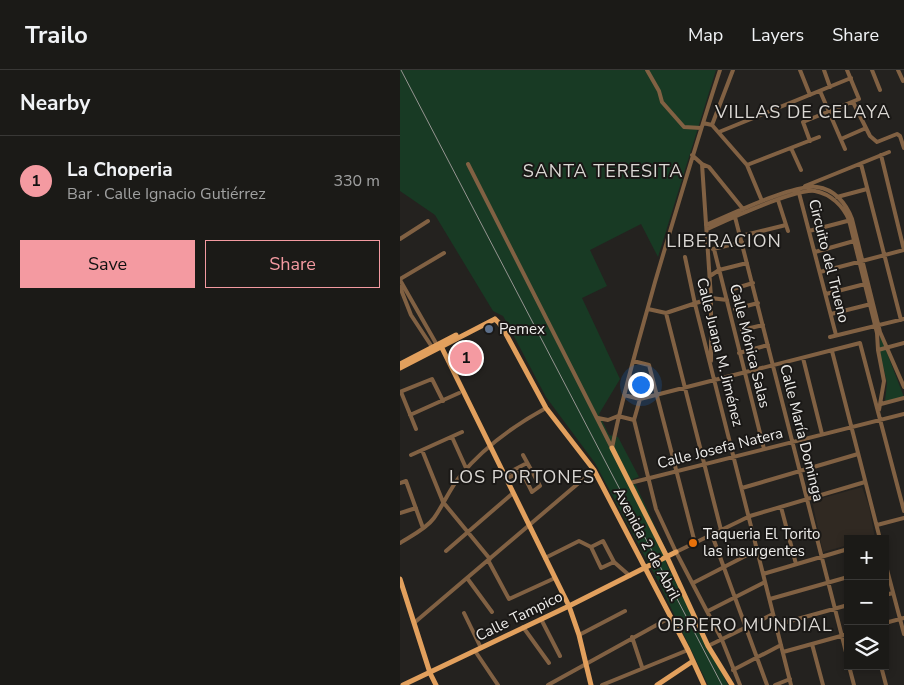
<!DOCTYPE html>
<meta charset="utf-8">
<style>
:root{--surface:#1b1a17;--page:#282724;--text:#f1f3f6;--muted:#a0a1a1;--line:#393836;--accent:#f49aa1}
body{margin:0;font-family:"Nunito Sans",sans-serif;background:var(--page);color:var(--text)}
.controls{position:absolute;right:15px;bottom:15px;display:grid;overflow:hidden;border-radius:0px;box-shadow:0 2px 8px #0003}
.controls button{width:45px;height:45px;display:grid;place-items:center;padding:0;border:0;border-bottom:1px solid var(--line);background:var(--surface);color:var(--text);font:25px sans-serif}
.you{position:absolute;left:240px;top:314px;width:18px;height:18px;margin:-12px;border:4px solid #fff;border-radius:50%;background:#1a73e8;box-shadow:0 0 0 8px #1a73e833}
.badge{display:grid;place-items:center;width:32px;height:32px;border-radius:50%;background:var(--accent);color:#111;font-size:16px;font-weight:700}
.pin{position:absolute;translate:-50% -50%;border:2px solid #fff;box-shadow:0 1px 5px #0006}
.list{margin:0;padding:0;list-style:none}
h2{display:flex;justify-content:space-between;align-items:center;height:65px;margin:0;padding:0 20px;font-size:21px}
h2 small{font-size:16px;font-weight:400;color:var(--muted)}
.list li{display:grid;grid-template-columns:32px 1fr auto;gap:15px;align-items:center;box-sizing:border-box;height:90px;padding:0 20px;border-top:1px solid var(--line)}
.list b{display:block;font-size:19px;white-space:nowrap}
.list p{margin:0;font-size:16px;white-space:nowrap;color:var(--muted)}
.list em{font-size:16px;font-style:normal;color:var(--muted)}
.actions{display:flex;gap:10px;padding:15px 20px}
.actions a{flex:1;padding:11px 0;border:1px solid var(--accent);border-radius:0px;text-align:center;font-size:18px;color:var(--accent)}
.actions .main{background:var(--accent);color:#111}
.icon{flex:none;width:28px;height:28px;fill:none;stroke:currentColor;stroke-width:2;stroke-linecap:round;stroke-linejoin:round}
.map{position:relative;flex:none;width:504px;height:615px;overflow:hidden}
header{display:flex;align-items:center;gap:30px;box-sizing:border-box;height:70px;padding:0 25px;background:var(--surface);border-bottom:1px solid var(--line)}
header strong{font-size:24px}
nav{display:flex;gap:28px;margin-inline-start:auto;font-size:18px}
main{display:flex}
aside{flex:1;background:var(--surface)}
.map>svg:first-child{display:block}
.built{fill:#302922}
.green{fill:#183a24}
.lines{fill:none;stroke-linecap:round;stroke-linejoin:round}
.minor{stroke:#816143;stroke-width:4}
.major{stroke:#e2a05d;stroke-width:5}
.rail{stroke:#969592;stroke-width:1}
.service-dot{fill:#5c6f8a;stroke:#1a1816;stroke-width:2}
.food-dot{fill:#e8710a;stroke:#1a1816;stroke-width:2}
.labels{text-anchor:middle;stroke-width:4;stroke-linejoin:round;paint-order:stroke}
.street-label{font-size:15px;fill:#efeeec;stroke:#1a1816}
.poi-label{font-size:15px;fill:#efeeec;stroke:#1a1816;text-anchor:start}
.quarter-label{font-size:18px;letter-spacing:1px;fill:#dbd8d4;stroke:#1a1816}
</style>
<header>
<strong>Trailo</strong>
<nav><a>Map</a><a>Layers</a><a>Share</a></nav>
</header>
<main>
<aside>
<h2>Nearby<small></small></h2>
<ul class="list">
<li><span class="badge">1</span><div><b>La Choperia</b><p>Bar · Calle Ignacio Gutiérrez</p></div><em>330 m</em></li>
</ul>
<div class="actions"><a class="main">Save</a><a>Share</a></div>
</aside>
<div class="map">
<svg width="504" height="615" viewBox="0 0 504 615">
<rect width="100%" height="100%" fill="#24221f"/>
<!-- built -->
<path class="built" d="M 462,417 L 469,436 L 475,468 L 448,469 L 448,475 L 423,482 L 412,431 Z"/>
<!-- green -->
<path class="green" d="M 0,0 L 316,0 L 258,187 L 241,154 L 190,180 L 207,216 L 182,228 L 220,309 L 199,344 L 209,365 L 218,367 L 239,407 L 233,409 L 267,482 L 266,493 L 328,615 L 308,615 L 259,513 L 195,393 L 146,327 L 107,253 L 103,246 L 93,241 L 35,145 L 0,121 Z
M 480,265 L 504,327 L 485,331 L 487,313 L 480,283 Z"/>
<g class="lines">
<!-- minor -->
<path class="minor" d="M 247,0 L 259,21 L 262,32 L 284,57 L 301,58
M 400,0 L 410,25
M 424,0 L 430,17
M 472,0 L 480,20
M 498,0 L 503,11
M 420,21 L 445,79
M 453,32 L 470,66 L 477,72 L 497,64 L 500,66 L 504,78
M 303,53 L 312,55 L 347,95 L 362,131
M 312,55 L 333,0
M 319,62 L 451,8
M 441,69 L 466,58
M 410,71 L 403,52 L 459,29 L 447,0
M 391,78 L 401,100
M 292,85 L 302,94 L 311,228 L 311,291
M 481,85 L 504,180
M 68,94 L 212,378
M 302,94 L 309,97 L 343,139
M 461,94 L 501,250
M 347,95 L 419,67
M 405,116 L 489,82
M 399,123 L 436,265
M 437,127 L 467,119
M 378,130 L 388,161
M 334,143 L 448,590
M 306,155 C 330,145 393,114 417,117 C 434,119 446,133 452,149 L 480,262 L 504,317
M 307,159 C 327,150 396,118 415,121 C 431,124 443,136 449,150 L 477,263 L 478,280 L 484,311 L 479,340
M 409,161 L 451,150
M 341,166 L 386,155
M 0,169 L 28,151
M 313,179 L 342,172
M 314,179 L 364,379
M 415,182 L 454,171
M 285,187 L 295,234 L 391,615
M 420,202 L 504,180
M 310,206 L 319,200 L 347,193
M 0,209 L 44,183
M 0,210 L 37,275
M 0,217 L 11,245 L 32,277 L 34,277
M 333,219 L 353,213
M 426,224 L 465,214
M 248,239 L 266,243 L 311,228 L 327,230
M 335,239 L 358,233
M 266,243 L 321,460
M 431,244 L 471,234
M 342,260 L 363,255
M 430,267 L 504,249
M 478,280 L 504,273
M 432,281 L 480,469
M 339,283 L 368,275
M 403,288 L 422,364
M 233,291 L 249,295 L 295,473
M 0,322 L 32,309 L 43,331
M 1,322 L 16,359
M 224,325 L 240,329 L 460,273 L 504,441
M 240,329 L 234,350 L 256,439 L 276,482 L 322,570 L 340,615
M 481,334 L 504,328
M 10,345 L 59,323
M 198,348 L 208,350 L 218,346 L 234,350
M 52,367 L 66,398
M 212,378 C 223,322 240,267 255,212 C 276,141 297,70 320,0
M 22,380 L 43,432 L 90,489
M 11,385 L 62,362
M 104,405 L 127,393
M 106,409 L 118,403 L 123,404 L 132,422 L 140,416 L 123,385
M 0,413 L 6,411 L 23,458
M 230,413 L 504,344
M 342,418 L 458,384
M 381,437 L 396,494
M 0,443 L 16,438
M 477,455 L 504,448
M 312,465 L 367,615
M 0,473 C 11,466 26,459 34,448 C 44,434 50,418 61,405 C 85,376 113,356 146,338
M 191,477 L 203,471 L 214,492 L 230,506
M 46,481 L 113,423
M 276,482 L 350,446 L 465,412
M 145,488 L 179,471 L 191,477 L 201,498 L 214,492
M 88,490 L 109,529 L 155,508
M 485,492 L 504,564
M 363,504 L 448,479
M 67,508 L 92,542
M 293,513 L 357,480
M 485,525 L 493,523
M 370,529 L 448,507
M 308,541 L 365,512
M 64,543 L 81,578
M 141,549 L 160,586
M 14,553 L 194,400
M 485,553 L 504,548
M 376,555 L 448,535
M 123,557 L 149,593
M 179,565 L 225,541
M 232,567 L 242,597
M 412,574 L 423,615
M 308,576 L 373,544
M 75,581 L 98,615
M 383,582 L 448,564
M 449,596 L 454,615
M 481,596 L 486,615
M 333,600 L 381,575
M 148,615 L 271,547
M 202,615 L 288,580
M 375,615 L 390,609"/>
<!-- major -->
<path class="major" d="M 95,249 L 99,253 L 106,264 L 146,338 L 194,400 L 288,580 L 304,615
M 41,276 L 169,536 L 179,565 L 191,615
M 0,294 L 56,265
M 0,298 L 95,249
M 212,378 L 267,487 L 308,576 L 332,615
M 0,509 L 30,603 L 36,615
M 3,615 L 169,536 L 276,482
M 257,615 L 293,591"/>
<!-- rail -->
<path class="rail" d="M 1,0 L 322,615"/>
</g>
<!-- markers -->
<circle class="service-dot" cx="89" cy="259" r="5"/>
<circle class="food-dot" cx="293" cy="473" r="5"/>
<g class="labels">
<!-- street labels -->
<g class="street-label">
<text transform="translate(429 191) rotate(76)" y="5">Circuito del Trueno</text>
<text transform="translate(350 276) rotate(76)" y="5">Calle Mónica Salas</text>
<text transform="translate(320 282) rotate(76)" y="5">Calle Juana M. Jiménez</text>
<text transform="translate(402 363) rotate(76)" y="5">Calle María Dominga</text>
<text transform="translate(320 378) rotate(-14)" y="5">Calle Josefa Natera</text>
<text transform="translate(247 474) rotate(62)" y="5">Avenida 2 de Abril</text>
<text transform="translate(119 546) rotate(-26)" y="5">Calle Tampico</text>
</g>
<!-- poi labels -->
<g class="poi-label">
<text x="99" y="264">Pemex</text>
<text x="303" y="469">Taqueria El Torito<tspan x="303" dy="17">las insurgentes</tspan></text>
</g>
<!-- quarter labels -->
<g class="quarter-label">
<text x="403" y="48">VILLAS DE CELAYA</text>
<text x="203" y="107">SANTA TERESITA</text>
<text x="324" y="177">LIBERACION</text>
<text x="122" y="413">LOS PORTONES</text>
<text x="345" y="561">OBRERO MUNDIAL</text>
</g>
</g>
</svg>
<div class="controls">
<button>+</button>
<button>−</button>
<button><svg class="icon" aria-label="layers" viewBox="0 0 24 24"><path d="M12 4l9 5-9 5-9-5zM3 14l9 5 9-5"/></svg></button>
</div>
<div class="you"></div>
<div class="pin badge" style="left:66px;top:288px">1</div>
</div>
</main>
